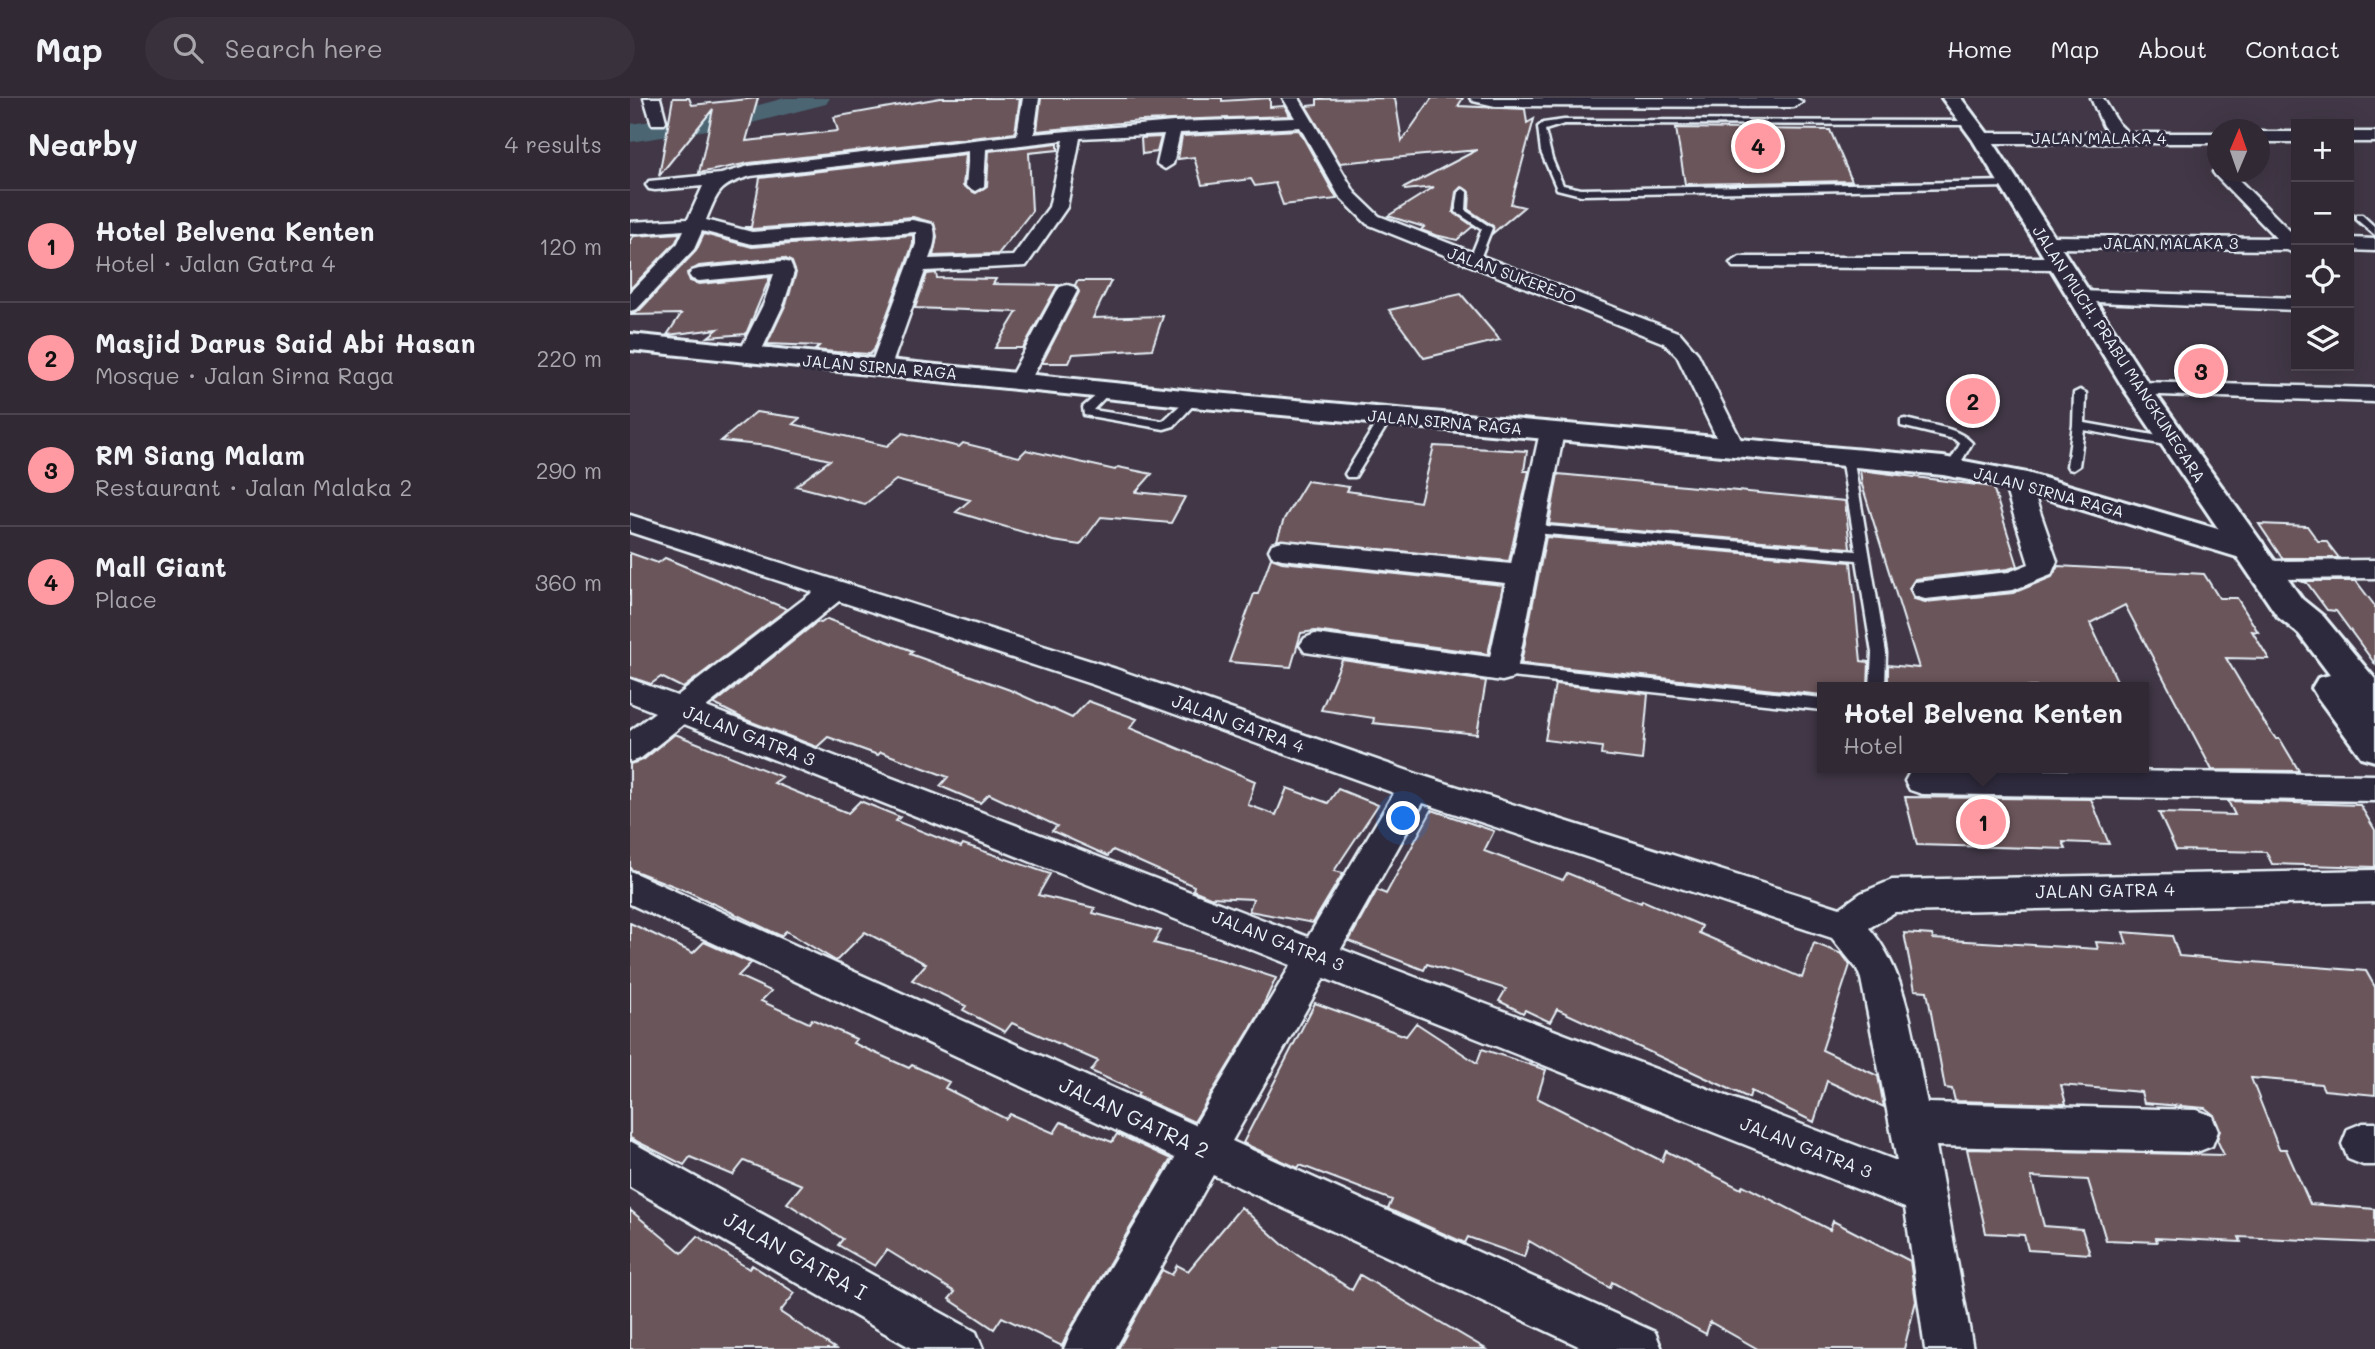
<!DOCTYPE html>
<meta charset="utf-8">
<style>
:root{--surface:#312934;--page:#39313c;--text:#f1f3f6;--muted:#a8a6ac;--line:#4c454f;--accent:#ff9aa2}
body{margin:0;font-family:Mali,sans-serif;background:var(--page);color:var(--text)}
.controls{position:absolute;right:21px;top:21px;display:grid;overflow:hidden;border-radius:0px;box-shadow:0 7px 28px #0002}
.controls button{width:63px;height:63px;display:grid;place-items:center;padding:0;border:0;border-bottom:2px solid var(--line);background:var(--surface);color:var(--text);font:35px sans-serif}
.compass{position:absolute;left:1577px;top:21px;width:63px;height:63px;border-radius:50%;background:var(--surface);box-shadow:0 7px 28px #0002;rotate:2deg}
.you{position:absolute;left:774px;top:721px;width:24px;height:24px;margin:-18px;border:5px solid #fff;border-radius:50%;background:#1a73e8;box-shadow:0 0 0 10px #1a73e833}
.badge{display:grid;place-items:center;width:46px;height:46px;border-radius:50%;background:var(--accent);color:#111;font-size:23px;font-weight:700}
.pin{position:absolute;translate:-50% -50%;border:4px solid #fff;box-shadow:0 2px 7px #0006}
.popup{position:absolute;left:1187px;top:584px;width:332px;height:91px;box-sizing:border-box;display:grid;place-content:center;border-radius:0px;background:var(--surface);filter:drop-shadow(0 2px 5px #0005);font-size:23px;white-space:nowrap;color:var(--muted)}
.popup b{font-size:26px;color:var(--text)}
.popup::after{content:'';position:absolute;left:50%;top:100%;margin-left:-14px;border:14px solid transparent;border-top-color:var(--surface)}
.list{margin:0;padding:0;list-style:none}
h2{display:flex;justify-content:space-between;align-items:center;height:91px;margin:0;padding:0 28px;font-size:30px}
h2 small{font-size:23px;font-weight:400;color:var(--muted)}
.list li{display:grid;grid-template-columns:46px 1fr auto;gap:21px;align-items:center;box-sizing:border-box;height:112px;padding:0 28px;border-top:2px solid var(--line)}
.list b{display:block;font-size:26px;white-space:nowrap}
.list p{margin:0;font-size:23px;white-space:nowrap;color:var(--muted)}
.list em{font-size:23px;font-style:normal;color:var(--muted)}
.icon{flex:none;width:38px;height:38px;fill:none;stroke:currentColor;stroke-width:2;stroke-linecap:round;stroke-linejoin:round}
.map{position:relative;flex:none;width:1745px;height:1251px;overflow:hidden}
header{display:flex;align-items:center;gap:42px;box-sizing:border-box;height:98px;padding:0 35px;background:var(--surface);border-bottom:2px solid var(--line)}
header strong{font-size:33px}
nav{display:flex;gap:38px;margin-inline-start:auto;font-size:24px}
.search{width:490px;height:63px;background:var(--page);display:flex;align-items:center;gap:18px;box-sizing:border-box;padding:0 24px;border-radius:38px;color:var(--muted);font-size:26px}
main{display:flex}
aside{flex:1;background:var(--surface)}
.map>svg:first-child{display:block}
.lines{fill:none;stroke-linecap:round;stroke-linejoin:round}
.river{fill:#4b6573;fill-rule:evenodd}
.building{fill:#6a545a;stroke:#e8f1f8;stroke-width:2}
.service-casing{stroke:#e8f1f8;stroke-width:5}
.minor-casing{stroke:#e8f1f8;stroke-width:5}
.tertiary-casing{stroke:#e8f1f8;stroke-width:6}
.secondary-casing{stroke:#e8f1f8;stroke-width:6}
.service{fill:#2f2a3d;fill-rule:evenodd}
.minor{fill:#2f2a3d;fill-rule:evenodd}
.tertiary{fill:#2f2a3d;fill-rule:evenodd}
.secondary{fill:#2f2a3d;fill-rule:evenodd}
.labels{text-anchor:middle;stroke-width:6;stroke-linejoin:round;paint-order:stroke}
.far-street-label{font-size:16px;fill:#e8f1f8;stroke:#2f2a3d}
.street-label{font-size:18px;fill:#e8f1f8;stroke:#2f2a3d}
.near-street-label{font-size:21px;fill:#e8f1f8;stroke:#2f2a3d}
</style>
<header>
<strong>Map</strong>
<div class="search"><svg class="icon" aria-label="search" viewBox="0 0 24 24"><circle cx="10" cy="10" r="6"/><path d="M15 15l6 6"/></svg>Search here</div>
<nav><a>Home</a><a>Map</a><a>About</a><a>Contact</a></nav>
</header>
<main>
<aside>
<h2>Nearby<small>4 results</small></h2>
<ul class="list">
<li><span class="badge">1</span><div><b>Hotel Belvena Kenten</b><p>Hotel · Jalan Gatra 4</p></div><em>120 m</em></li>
<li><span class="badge">2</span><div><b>Masjid Darus Said Abi Hasan</b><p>Mosque · Jalan Sirna Raga</p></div><em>220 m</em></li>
<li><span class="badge">3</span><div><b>RM Siang Malam</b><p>Restaurant · Jalan Malaka 2</p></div><em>290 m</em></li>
<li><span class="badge">4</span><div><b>Mall Giant</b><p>Place</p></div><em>360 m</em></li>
</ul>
</aside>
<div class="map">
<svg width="1745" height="1251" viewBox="0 0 1745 1251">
<rect width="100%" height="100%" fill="#413746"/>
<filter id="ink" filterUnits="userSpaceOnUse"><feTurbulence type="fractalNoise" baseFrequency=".0143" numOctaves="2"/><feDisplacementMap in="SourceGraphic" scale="14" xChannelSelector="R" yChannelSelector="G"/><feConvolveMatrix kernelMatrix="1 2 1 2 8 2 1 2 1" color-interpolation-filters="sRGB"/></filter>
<g filter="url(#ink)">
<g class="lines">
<!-- river -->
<path class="river" d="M 155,0 L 200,0 L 196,6 L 122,25 L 0,44 L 0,26 L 121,9 Z"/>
</g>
<!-- building -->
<path class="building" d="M 43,0 L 59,0 L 62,7 L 128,0 L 116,43 L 208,33 L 204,19 L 310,0 L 390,0 L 385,35 L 119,65 L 69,75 L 83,11 L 29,78 Z
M 411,0 L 592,0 L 592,3 L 640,0 L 640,9 L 655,8 L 660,18 L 511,23 L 407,33 Z
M 765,0 L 772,43 L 802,0 L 833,0 L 828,8 L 895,11 L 897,25 L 904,21 L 881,106 L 894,109 L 863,135 L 863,128 L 839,112 L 840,94 L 831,89 L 826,94 L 823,114 L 846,130 L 842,129 L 827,142 L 805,137 L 791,132 L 794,129 L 758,118 L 804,89 L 775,92 L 774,90 L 847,52 L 710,65 L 676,8 L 687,7 L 687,1 Z
M 1046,30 L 1200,32 L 1222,83 L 1055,86 Z
M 669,32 L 707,101 L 653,107 L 645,85 L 625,88 L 621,81 L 572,87 L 564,59 L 548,61 L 552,38 Z
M 531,39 L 527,54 L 512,56 L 511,40 Z
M 428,45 L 428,52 L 399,55 L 402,113 L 368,156 L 303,158 L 307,139 L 304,125 L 283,119 L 122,131 L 114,129 L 121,129 L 130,80 L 336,56 L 333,88 L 346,95 L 357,88 L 359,53 Z
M 50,135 L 46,144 L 0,191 L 0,142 L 4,138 Z
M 74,136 L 122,149 L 283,137 L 283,146 L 244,252 L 240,256 L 206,254 L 185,252 L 189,248 L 137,246 L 156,206 L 166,175 L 162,164 L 154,160 L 69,168 L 57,175 L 60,183 L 69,186 L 140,179 L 116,236 L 78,239 L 88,231 L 37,237 L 51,216 L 0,217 L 9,213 L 66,153 Z
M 306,175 L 307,180 L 366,181 L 363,186 L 428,187 L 393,250 L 365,250 L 387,214 L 285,210 L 297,176 Z
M 447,183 L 481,183 L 463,220 L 533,218 L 522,251 L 443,256 L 439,265 L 412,265 L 449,194 L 445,187 Z
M 831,196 L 870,242 L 794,260 L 759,212 Z
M 126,314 L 170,320 L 163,326 L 257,348 L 273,335 L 329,349 L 333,345 L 389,359 L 396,352 L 485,372 L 488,369 L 522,376 L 506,394 L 555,399 L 541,425 L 471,419 L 450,447 L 423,443 L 326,414 L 340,402 L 266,382 L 235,406 L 166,388 L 200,362 L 138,348 L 91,343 Z
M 804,348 L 897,353 L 894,373 L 899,373 L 879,463 L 647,442 L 654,421 L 677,383 L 719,389 L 717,393 L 790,404 Z
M 1230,372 L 1363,389 L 1388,468 L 1378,471 L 1285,481 L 1279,490 L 1284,501 L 1295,504 L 1383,495 L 1422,479 L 1428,468 L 1574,476 L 1589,500 L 1607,500 L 1628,534 L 1622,533 L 1639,561 L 1596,560 L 1634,624 L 1646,641 L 1650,641 L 1669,673 L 1582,672 L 1495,507 L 1460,525 L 1490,589 L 1258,589 L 1258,567 L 1289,570 L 1232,387 Z
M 928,376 L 1215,403 L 1220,450 L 919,426 Z
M 1629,426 L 1677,428 L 1688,443 L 1696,443 L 1709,460 L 1652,460 Z
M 916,439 L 1221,464 L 1231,563 L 1239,564 L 1238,589 L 1192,589 L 1192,597 L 891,565 Z
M 0,455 L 28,465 L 35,460 L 157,511 L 53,590 L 31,579 L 21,586 L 0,579 Z
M 641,460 L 652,464 L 873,487 L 858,556 L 685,533 L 671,535 L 661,569 L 599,564 L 624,496 L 628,496 Z
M 1669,483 L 1726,483 L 1745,508 L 1745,566 L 1706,513 L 1697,512 L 1677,485 Z
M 197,521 L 283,553 L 280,556 L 380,592 L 442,620 L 458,603 L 507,621 L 500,630 L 625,683 L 618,707 L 646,717 L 657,690 L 698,705 L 708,691 L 748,707 L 704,773 L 713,775 L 683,825 L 619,813 L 623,801 L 580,799 L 563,792 L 564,788 L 483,752 L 478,758 L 422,733 L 427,728 L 359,696 L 350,705 L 310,688 L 318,679 L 251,654 L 248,657 L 198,639 L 187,649 L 114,621 L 84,606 L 187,524 L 191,525 Z
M 712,562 L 856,583 L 847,636 L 743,625 L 744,620 L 691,612 Z
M 925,586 L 1018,596 L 1012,662 L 971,657 L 972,649 L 915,642 Z
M 45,636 L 152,679 L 144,685 L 218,715 L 230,703 L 270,719 L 266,723 L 331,749 L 333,746 L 420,776 L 408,797 L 465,810 L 463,815 L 531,833 L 524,845 L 591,862 L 646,880 L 628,918 L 564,1024 L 507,998 L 509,995 L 461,973 L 468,963 L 382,925 L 375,934 L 333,912 L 336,908 L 282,882 L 296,866 L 235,834 L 206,863 L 156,833 L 151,838 L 59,794 L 0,771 L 0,666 L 13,662 Z
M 1275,699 L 1461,701 L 1479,746 L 1433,744 L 1436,751 L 1287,747 Z
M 1598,703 L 1730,707 L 1745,732 L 1745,769 L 1642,766 L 1636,754 L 1546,752 L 1529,715 L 1605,717 Z
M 802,712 L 864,733 L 854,753 L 933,782 L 937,775 L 1011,805 L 1012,802 L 1072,828 L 1069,835 L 1172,880 L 1184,845 L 1212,856 L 1220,867 L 1192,952 L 1248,978 L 1254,1009 L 1197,983 L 1184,1024 L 1121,993 L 1119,1000 L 927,911 L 920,924 L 895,912 L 893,915 L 869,903 L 876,891 L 797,866 L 794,872 L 719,843 L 747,792 L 756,796 Z
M 0,825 L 63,855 L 74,844 L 121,865 L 108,878 L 141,893 L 131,903 L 179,925 L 182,921 L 226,941 L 223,945 L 279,970 L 282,967 L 319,984 L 315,990 L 376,1021 L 380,1016 L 424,1035 L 431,1024 L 482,1044 L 487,1036 L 541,1061 L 439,1233 L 432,1248 L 372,1219 L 364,1231 L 319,1201 L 325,1194 L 257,1152 L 245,1168 L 208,1147 L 213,1141 L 157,1105 L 172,1087 L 114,1063 L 103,1077 L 60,1059 L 54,1067 L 0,1040 Z
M 1493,834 L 1542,838 L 1549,858 L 1736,873 L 1745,889 L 1745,997 L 1694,992 L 1691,986 L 1621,980 L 1649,1051 L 1656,1051 L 1680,1106 L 1745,1111 L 1745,1145 L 1609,1139 L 1611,1144 L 1526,1140 L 1527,1144 L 1476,1142 L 1458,1082 L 1401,1079 L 1414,1128 L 1452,1131 L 1460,1156 L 1398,1152 L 1394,1137 L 1356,1135 L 1337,1051 L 1594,1057 L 1587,1042 L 1590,1032 L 1584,1017 L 1575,1010 L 1514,1005 L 1511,994 L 1431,987 L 1436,1006 L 1325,1003 L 1322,991 L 1315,990 L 1297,893 L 1285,892 L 1274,835 L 1302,837 L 1303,841 L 1468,851 L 1466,844 L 1497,846 Z
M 685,905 L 776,938 L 786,925 L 847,965 L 852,951 L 916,972 L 907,1000 L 1032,1063 L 1036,1053 L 1111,1091 L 1113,1087 L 1200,1132 L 1203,1123 L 1280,1163 L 1286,1203 L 1274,1251 L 1128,1251 L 1080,1224 L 1076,1236 L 982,1184 L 980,1190 L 899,1143 L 894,1159 L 838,1139 L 835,1145 L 758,1111 L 762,1102 L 670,1067 L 668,1070 L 613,1045 Z
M 611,1109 L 652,1146 L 722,1192 L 730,1177 L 856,1251 L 488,1251 L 532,1172 L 542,1177 L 547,1167 L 558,1173 Z
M 0,1112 L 52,1155 L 68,1138 L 119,1171 L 122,1167 L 165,1195 L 150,1214 L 206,1251 L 0,1251 Z"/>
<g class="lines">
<defs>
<path id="service" d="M 934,22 L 1341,23 L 1345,25 L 1341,27 L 934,26 L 915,32 L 922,61 L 933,87 L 951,91 L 1380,83 L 1384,86 L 1380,89 L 951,97 L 927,91 L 911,54 L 908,29 L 913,25 Z
M 833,91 L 837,94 L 836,113 L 862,130 L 849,163 L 844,166 L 839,163 L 852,131 L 826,114 L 829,94 Z
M 1726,117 L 1732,117 L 1745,129 L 1745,137 L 1726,121 Z
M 476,289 L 482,292 L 463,312 L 533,323 L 559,299 L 569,301 L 544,328 L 534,331 L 454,317 L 453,309 Z
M 1450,292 L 1456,295 L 1455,325 L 1546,341 L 1552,345 L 1546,349 L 1454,332 L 1449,368 L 1443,372 L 1439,371 L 1437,368 L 1443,327 L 1444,295 Z
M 756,315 L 762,319 L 727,376 L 725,379 L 717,379 L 715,376 L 750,319 Z
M 1275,321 C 1296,327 1327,328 1342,345 L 1326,373 L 1318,373 L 1316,370 L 1330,346 L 1324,341 L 1271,328 L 1271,322 Z
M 1217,355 L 1223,359 L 1256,555 L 1255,589 L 1240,589 L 1242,555 L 1227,462 L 904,435 L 897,431 L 904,427 L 1226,453 L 1211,359 Z
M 872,566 L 1192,600 L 1192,612 L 872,578 L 864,572 Z"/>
<path id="minor" d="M 14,0 L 30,0 L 36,23 L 34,26 L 22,26 Z
M 393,0 L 409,0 L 404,36 L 544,24 L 665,20 L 653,0 L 669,0 L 725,95 L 749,118 L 1050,235 L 1068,256 L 1115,350 L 1112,355 L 1103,357 L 1094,355 L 1047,258 L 1034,245 L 737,126 L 709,98 L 670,29 L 550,35 L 543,66 L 535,71 L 527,66 L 534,36 L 450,40 L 437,109 L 396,168 L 295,173 L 259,274 L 243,274 L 240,269 L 286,146 L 286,134 L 122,146 L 72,133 L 64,151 L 7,211 L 0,213 L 0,195 L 48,145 L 54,132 L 0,136 L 0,124 L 58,121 L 73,88 L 25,92 L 19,91 L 16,87 L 19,83 L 91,76 L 119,68 L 387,37 ZM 434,42 L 419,109 L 383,158 L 299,161 C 303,150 308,137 302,126 L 282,122 L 122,134 L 76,122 C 88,93 89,87 121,78 L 339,53 L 336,88 L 345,93 L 354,88 L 356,51 Z
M 840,0 L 1166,0 L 1172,4 L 1164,9 L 865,8 L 843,3 Z
M 1461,0 L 1473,0 L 1488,25 L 1498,35 L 1588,35 L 1588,45 L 1351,45 L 1343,40 L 1351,35 L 1479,35 L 1473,28 Z
M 1630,34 L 1666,34 L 1666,44 L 1630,44 Z
M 1719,34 L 1745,34 L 1745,44 L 1719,44 Z
M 1588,70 L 1588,74 L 1601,74 L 1666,139 L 1666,156 L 1657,152 L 1416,150 L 1407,144 L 1416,138 L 1646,140 L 1586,78 L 1583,74 Z
M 1719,140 L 1745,141 L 1745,153 L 1719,152 Z
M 1110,159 L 1429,159 L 1439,165 L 1429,171 L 1103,169 L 1100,165 Z
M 153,163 L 160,165 L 164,174 L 154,205 L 127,262 L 111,262 L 108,257 L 134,205 L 144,176 L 69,183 L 62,181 L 59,177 L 62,173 L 69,171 Z
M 437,187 L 444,189 L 447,193 L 400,283 L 397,288 L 381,288 L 378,283 L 427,193 L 430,189 Z
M 1449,193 L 1666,200 L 1666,212 L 1442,203 L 1439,199 L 1442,195 Z
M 1508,284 L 1745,290 L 1745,304 L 1500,296 L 1497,291 L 1500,286 Z
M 922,327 L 930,329 L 934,334 L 887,572 L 883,580 L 872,583 L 675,554 L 670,547 L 675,540 L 685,536 L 860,559 L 876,485 L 652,461 L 642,458 L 639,452 L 642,446 L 652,443 L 881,466 L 910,334 L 914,329 Z
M 1386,374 L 1395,377 L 1399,382 L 1427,463 L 1421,477 L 1383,492 L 1295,501 L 1285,498 L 1281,491 L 1285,484 L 1379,474 L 1399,466 L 1373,382 L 1377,377 Z
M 0,417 L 486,571 L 790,677 L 1210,810 L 1231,795 L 1262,782 L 1745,772 L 1745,804 L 1265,814 L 1239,830 C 1279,875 1284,948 1297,1005 L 1567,1012 L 1582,1018 L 1588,1033 L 1582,1048 L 1567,1054 L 1306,1048 L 1343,1251 L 1295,1251 L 1275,1110 L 694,880 L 602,1043 L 1025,1234 L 1032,1251 L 955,1251 L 583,1077 L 485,1251 L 434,1251 L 441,1234 L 545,1060 L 0,806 L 0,773 L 565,1027 L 661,867 L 54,626 L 11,660 L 0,664 L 0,633 L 25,614 L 0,604 L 0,581 L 47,598 L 183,494 L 0,434 ZM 209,503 L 464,587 L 764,695 L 678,839 L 76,609 ZM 793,705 L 1202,840 L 1227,871 L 1231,881 L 1267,1063 L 711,851 Z
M 1745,462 L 1745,480 L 1636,481 L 1626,478 L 1622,472 L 1626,466 L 1636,463 Z
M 1292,670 L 1745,677 L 1745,703 L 1292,696 L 1280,692 L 1275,683 L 1280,674 Z
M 1733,1025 L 1745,1025 L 1745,1067 L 1733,1067 L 1718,1061 L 1712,1046 L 1718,1031 Z
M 0,1043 L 346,1234 L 353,1251 L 283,1251 L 0,1089 Z"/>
<path id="tertiary" d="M 0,236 L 563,293 L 1313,359 L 1397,375 L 1632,444 L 1636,452 L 1632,460 L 1620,463 L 1381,390 L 1313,377 L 563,309 L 0,252 Z"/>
<path id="secondary" d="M 1312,0 L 1331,0 L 1358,36 L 1520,288 L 1672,501 L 1693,518 L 1745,581 L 1745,663 L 1731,659 L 1688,600 L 1682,590 L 1688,580 L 1700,577 L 1669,536 L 1648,519 L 1494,291 L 1342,41 Z"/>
</defs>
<!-- service casing -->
<use href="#service" class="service-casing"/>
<!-- minor casing -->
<use href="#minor" class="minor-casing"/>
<!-- tertiary casing -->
<use href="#tertiary" class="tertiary-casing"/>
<!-- secondary casing -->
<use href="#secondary" class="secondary-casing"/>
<!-- service -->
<use href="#service" class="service"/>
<!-- minor -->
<use href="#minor" class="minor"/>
<!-- tertiary -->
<use href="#tertiary" class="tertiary"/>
<!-- secondary -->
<use href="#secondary" class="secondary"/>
</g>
</g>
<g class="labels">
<!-- far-street labels -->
<g class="far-street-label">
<text x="1469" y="46">JALAN MALAKA 4</text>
<text x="1541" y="151">JALAN MALAKA 3</text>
<text transform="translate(882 177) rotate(20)" y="6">JALAN SUKEREJO</text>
<text transform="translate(1489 256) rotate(57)" y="6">JALAN MUCH. PRABU MANGKUNEGARA</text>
<text transform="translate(250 269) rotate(5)" y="6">JALAN SIRNA RAGA</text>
<text transform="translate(815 324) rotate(5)" y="6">JALAN SIRNA RAGA</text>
<text transform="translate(1419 394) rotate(15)" y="6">JALAN SIRNA RAGA</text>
</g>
<!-- street labels -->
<g class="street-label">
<text transform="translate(608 626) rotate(20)" y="6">JALAN GATRA 4</text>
<text transform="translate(119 638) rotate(21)" y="6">JALAN GATRA 3</text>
<text transform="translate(1475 793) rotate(-1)" y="6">JALAN GATRA 4</text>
<text transform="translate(648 843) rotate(21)" y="6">JALAN GATRA 3</text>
<text transform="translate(1176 1050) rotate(21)" y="6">JALAN GATRA 3</text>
</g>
<!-- near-street labels -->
<g class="near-street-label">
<text transform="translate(504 1020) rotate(25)" y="7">JALAN GATRA 2</text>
<text transform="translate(165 1158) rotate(29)" y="7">JALAN GATRA I</text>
</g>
</g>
</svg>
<div class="controls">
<button>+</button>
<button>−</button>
<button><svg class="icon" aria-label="locate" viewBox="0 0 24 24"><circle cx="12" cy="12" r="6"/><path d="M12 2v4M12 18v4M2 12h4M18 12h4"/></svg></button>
<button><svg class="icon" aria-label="layers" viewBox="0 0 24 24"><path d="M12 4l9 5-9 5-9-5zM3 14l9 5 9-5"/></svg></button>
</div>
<svg class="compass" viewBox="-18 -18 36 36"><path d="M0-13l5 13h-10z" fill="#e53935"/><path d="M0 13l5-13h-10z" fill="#a8a6ac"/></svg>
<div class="you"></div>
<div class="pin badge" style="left:1353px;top:724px">1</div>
<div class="popup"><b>Hotel Belvena Kenten</b>Hotel</div>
<div class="pin badge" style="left:1343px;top:303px">2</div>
<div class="pin badge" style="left:1571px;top:273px">3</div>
<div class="pin badge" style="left:1128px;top:48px">4</div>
</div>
</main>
